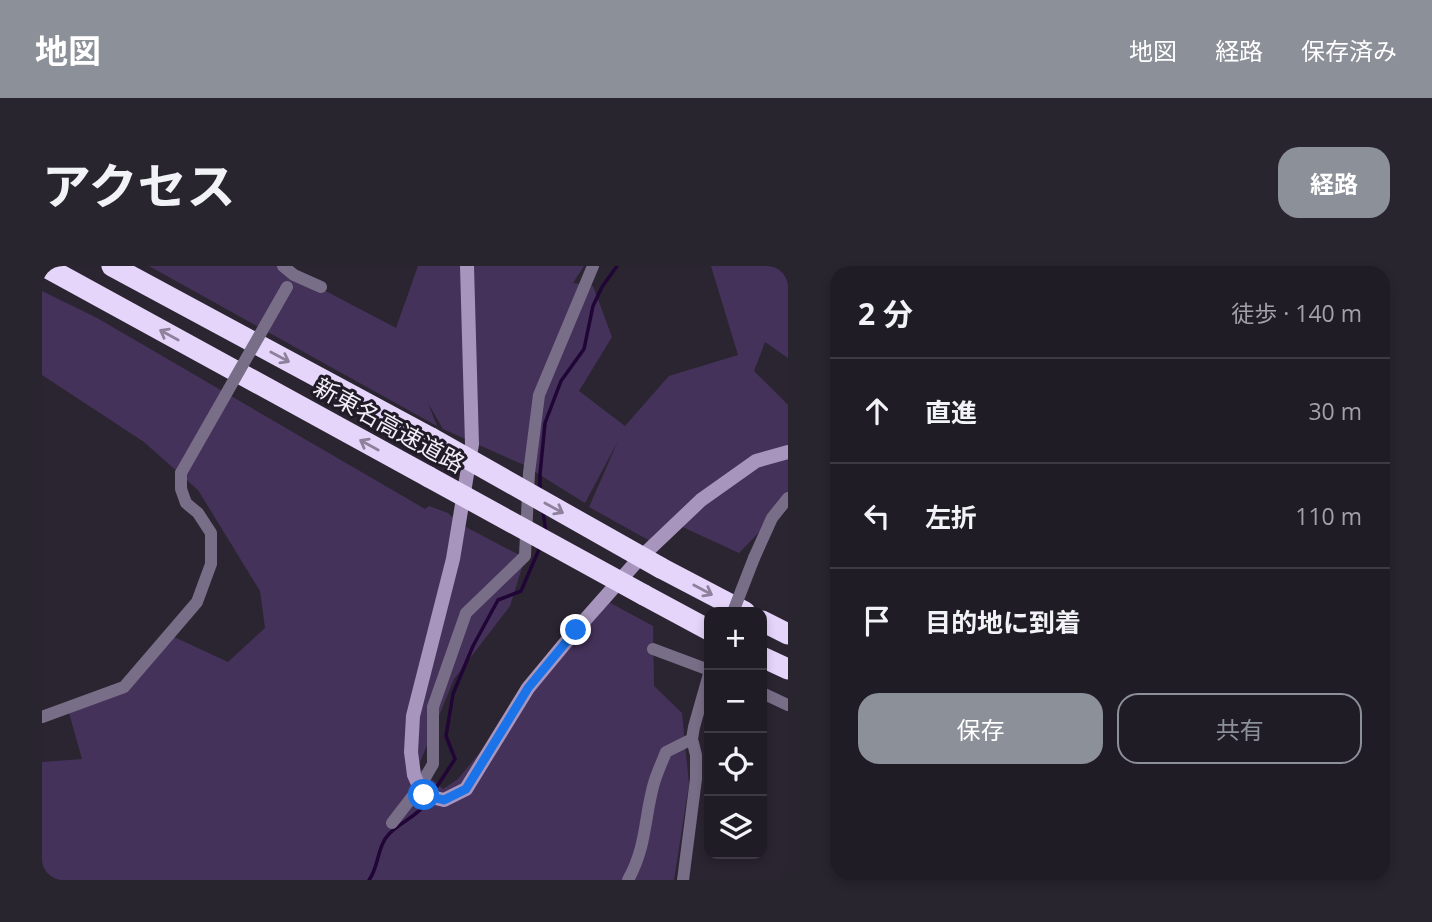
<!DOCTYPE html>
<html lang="ja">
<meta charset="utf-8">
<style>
:root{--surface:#201c26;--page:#28252e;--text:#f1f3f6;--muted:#a2a1a7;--line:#3d3a43;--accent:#8c9099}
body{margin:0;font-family:"Open Sans","Noto Sans JP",sans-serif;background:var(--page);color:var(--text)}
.controls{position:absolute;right:21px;bottom:21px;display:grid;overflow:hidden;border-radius:14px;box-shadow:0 4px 10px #0003}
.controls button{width:63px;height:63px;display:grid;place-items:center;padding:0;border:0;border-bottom:2px solid var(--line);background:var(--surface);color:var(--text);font:35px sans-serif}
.stop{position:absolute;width:21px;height:21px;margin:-16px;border:5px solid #1a73e8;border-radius:50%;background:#fff}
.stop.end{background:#1a73e8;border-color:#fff;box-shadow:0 2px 7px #0008}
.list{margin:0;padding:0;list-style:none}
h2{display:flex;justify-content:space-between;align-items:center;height:91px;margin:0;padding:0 28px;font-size:30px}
h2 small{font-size:23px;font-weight:400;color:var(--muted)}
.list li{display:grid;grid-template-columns:46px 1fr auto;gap:21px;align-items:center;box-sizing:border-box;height:105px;padding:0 28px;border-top:2px solid var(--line)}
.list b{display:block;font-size:26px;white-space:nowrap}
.list em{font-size:23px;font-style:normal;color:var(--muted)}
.actions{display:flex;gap:14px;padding:21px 28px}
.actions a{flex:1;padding:16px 0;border:2px solid var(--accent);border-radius:21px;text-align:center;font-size:24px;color:var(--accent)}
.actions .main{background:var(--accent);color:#fff}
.icon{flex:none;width:38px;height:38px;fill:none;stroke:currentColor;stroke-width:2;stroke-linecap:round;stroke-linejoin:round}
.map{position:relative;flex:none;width:746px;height:614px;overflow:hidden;border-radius:21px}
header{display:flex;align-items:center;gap:42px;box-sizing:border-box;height:98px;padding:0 35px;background:var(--accent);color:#fff}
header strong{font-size:33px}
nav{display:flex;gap:38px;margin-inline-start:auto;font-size:24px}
.intro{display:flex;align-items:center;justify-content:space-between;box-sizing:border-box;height:168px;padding:0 42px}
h1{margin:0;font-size:49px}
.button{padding:18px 32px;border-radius:21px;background:var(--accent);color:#fff;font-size:24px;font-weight:700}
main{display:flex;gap:42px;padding:0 42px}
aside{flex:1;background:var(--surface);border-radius:21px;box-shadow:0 4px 10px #0003}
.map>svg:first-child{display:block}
.green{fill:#45325a}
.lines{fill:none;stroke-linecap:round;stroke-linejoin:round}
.stream{stroke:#210536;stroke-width:3.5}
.street{stroke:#796e87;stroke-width:12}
.secondary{stroke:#a795bd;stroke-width:14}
.highway{stroke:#e6d5fb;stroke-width:21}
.street-bridge{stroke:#796e87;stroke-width:12}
.highway-bridge{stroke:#e6d5fb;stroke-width:21}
.oneway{stroke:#8d819c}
.route{stroke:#1a73e8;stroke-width:9}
.labels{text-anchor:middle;stroke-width:6;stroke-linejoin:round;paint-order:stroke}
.street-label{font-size:24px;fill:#f2eef7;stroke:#211b28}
</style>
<header>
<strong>地図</strong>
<nav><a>地図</a><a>経路</a><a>保存済み</a></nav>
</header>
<div class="intro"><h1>アクセス</h1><a class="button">経路</a></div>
<main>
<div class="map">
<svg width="746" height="614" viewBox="0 0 746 614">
<rect width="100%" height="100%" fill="#2b2532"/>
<!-- green -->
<path class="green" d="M 107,0 L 236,0 L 354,62 L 376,0 L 542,0 L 531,17 L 551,20 L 570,71 L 537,125 L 583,160 L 627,110 L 696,89 L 669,0 L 746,0 L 746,92 L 723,76 L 712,105 L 746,139 L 746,236 L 697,287 L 634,258 L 610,276 L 547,241 L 576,175 L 543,237 L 482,199 L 401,163 L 386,137 L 395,160 Z
M 0,25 L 55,52 L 383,243 L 387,240 L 406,247 L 420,259 L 483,292 L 468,340 L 412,413 L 376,501 L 401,523 L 416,513 L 563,334 L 611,360 L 612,420 L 640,447 L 647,518 L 632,614 L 0,614 L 0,496 L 40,493 L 27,447 L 82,421 L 132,371 L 186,396 L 223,362 L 218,325 L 156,224 L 102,176 L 0,109 Z"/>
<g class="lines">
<!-- stream -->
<path class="stream" d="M 498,223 L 498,208 L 503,157 L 519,115 L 542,83 L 551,40 L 560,21 L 575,0
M 501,245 L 504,268
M 390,528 L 413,493 L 404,470 L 411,428 L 431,380 L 456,334 L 479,325 L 498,281
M 327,614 C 337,601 335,580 347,568 C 360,555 376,550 386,535"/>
<!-- street -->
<path class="street" d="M 241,0 L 252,9 L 279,21
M 712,292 L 730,252 L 746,232
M 611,383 L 667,404
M 720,427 L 746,439
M 0,451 L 82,421 L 155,336 L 169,298 L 169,267 L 156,247 L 144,237 L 139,223 L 139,207
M 350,557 L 377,522 L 391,498 L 391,441 L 424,347 L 483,290 L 487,207 L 497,129 L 551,0
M 586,614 C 605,580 602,552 612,517 C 615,507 620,496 624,486 L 650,473
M 641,614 L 654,513 L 654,489 L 650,473 L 652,461 L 667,408"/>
<!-- secondary -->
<path class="secondary" d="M 425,0 L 430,178 L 411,293 L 371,450 L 369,486 L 372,509 L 381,529 L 402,534 L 424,523 L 486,422 L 534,364 L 596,294 L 659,234 L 714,195 L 746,186"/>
<!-- highway -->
<path class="highway" d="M 2,0 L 387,211
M 70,0 L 389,172
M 619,302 L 703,346
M 602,329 L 667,364
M 720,355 L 746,368
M 720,391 L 746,403"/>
<!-- street-bridge -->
<path class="street-bridge" d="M 139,207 L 245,21
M 691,346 L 712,292"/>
<!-- highway-bridge -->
<path class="highway-bridge" d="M 389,172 L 619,302
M 387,211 L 602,329"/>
</g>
<!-- one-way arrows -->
<defs><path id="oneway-shaft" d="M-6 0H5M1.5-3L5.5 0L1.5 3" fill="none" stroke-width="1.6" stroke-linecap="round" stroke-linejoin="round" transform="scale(1.75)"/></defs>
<g class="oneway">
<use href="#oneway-shaft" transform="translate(127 69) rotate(-151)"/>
<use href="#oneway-shaft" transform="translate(238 91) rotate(28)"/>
<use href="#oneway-shaft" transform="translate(327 179) rotate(-151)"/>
<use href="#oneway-shaft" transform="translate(512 242) rotate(29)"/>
<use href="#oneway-shaft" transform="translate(661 324) rotate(28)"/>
</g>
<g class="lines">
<!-- route -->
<path class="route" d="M 382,529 L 402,534 L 424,523 L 486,422 L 534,364"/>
</g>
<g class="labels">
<!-- street labels -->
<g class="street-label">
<text transform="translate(347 160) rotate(29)" y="8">新東名高速道路</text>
</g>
</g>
</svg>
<div class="controls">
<button>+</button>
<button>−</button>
<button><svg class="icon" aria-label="locate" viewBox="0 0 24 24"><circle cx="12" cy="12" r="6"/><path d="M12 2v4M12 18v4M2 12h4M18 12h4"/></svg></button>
<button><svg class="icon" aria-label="layers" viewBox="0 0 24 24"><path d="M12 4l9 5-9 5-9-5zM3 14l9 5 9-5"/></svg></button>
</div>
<div class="stop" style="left:382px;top:529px"></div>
<div class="stop end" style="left:534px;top:364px"></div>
</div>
<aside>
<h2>2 分<small>徒歩 · 140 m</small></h2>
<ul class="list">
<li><svg class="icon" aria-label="ahead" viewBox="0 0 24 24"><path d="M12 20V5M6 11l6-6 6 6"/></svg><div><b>直進</b></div><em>30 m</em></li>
<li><svg class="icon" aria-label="left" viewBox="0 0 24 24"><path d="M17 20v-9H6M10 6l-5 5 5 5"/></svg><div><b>左折</b></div><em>110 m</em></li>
<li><svg class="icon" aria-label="arrive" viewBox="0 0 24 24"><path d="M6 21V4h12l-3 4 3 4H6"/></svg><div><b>目的地に到着</b></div></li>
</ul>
<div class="actions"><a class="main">保存</a><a>共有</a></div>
</aside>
</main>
